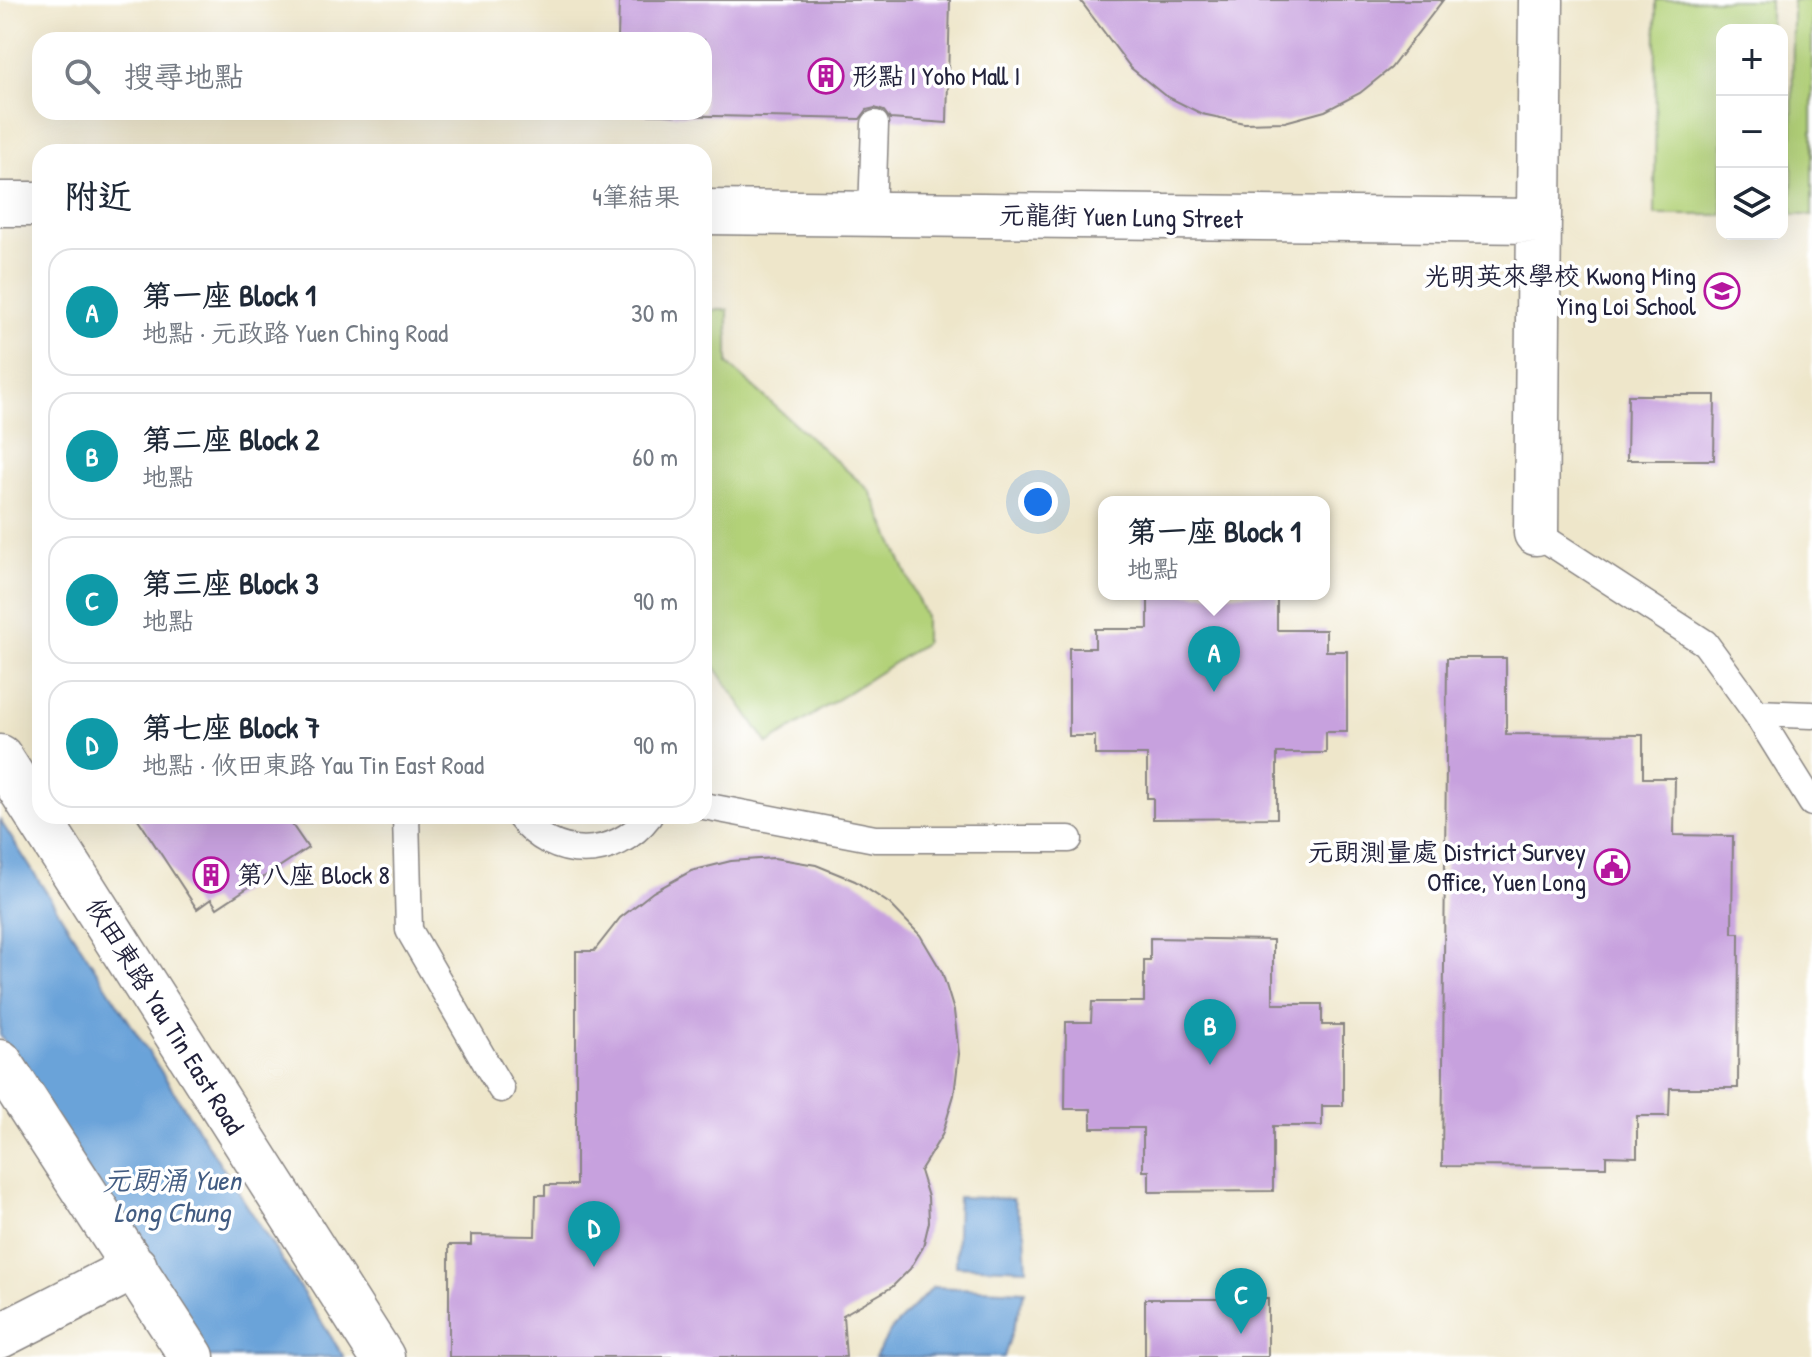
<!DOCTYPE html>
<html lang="zh-TW">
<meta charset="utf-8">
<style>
:root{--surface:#fff;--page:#f2f2f3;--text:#1f2937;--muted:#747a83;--line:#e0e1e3;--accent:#1a73e8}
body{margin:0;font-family:"Patrick Hand","LXGW WenKai TC",sans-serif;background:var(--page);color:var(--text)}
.controls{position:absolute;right:24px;top:24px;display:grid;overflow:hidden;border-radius:16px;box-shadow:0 8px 32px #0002}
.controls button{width:72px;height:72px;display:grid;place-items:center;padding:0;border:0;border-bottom:2px solid var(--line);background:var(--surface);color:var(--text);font:40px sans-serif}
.you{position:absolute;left:1038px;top:502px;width:28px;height:28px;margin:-20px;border:6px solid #fff;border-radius:50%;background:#1a73e8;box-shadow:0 0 0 12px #1a73e833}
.badge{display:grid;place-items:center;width:52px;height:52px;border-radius:50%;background:var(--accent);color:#fff;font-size:26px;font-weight:700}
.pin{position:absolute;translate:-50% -66px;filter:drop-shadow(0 2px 4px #0008)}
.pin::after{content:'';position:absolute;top:42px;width:28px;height:24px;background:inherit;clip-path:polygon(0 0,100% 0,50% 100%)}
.popup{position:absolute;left:1098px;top:496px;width:232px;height:104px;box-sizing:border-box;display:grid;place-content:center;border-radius:16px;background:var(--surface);filter:drop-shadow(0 2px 6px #0005);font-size:26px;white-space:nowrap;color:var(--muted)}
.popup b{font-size:30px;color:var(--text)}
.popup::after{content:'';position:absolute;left:50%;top:100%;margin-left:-16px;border:16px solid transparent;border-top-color:var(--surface)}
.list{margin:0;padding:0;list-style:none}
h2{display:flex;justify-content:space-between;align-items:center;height:104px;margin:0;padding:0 32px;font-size:34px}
h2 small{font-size:26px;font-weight:400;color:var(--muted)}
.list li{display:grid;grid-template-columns:52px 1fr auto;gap:24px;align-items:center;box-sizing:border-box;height:128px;margin:0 16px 16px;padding:0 16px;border:2px solid var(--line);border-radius:24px}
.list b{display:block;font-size:30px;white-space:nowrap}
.list p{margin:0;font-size:26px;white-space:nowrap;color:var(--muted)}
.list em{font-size:26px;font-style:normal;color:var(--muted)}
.icon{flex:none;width:44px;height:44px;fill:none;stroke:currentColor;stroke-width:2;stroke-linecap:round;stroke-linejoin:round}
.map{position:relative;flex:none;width:1812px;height:1357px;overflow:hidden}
.search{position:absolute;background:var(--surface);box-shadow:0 8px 32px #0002;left:32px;top:32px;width:680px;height:88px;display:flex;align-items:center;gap:20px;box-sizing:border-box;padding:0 28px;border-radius:24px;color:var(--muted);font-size:30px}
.panel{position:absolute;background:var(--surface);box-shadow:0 8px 32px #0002;left:32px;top:144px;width:680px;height:680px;border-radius:24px}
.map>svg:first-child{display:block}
.green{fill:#b3d279;stroke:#6a7a5a;stroke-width:2}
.water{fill:#6aa3d9;stroke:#46628a;stroke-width:2}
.building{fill:#c7a1de}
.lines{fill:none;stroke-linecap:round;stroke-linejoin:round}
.service-casing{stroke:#888482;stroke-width:29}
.minor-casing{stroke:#888482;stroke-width:47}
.service{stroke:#fff;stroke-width:26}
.minor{stroke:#fff;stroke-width:44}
.labels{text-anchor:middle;stroke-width:7;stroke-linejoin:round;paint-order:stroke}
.poi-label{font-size:26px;fill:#22223b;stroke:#fff;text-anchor:start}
.street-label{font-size:26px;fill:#22223b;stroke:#fff}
.water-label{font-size:28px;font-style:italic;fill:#425c82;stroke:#fff}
</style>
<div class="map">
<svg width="1812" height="1357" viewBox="0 0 1812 1357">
<rect width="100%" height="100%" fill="#fff"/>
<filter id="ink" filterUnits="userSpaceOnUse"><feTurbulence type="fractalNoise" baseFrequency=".0125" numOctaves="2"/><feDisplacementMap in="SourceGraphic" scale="16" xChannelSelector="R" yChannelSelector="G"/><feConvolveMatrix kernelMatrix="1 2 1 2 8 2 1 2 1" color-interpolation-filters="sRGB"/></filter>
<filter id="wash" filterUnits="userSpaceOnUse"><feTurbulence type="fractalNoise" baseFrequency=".006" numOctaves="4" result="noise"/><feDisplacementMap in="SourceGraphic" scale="32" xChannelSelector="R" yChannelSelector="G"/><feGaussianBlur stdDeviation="1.8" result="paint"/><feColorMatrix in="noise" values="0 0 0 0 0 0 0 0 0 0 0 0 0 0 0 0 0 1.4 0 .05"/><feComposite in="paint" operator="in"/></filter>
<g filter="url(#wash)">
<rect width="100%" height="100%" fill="#eee6ca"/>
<!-- green -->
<path class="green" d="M 1656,0 L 1770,0 L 1770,30 L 1722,30 L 1722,215 L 1655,215 Z
M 1793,0 L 1812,0 L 1812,215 L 1792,215 Z
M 704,310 L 728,310 L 728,364 L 870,491 L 925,616 L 925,643 L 768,744 L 704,651 Z"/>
<!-- water -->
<path class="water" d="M 0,820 L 344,1357 L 206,1357 L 0,1035 Z
M 958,1197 L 1013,1199 L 1025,1233 L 1027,1269 L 956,1266 Z
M 933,1287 L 1025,1291 L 1004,1357 L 875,1357 L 891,1330 Z"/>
<g id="blocks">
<!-- building -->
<path class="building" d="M 619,0 L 950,0 L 947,123 L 890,119 L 884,111 L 875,108 L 867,110 L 860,119 L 617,114 L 617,112 L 704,112 L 704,40 L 618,40 Z
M 1080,0 L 1443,0 L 1391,68 L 1360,93 L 1325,111 L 1285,122 L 1244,123 L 1202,114 L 1164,95 L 1131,68 Z
M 1628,395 L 1715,395 L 1714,460 L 1627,460 Z
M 1148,594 L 1277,594 L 1277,630 L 1326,630 L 1326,651 L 1347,651 L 1347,732 L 1326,732 L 1326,753 L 1277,753 L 1277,818 L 1153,819 L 1153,798 L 1147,798 L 1147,755 L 1095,755 L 1095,736 L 1069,736 L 1069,648 L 1095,648 L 1095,629 L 1148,629 Z
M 1447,658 L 1506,658 L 1506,734 L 1643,735 L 1643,778 L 1675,778 L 1674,835 L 1733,836 L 1732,933 L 1739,933 L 1738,1088 L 1670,1088 L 1669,1116 L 1637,1116 L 1637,1157 L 1606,1156 L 1606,1167 L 1442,1166 Z
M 136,816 L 286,816 L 308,848 L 217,908 L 211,899 L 197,909 Z
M 774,858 L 816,865 L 855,881 L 890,904 L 920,935 L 942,972 L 954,1011 L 959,1054 L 954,1095 L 942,1135 L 920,1171 L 928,1197 L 929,1222 L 923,1247 L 910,1269 L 892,1287 L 843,1315 L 846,1357 L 449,1357 L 449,1245 L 471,1245 L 471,1235 L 535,1236 L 536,1195 L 545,1195 L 545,1185 L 576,1185 L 576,951 L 594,951 L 620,918 L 653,892 L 691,871 L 731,861 Z
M 1150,938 L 1273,940 L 1273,1004 L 1322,1004 L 1322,1025 L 1343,1025 L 1343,1106 L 1322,1106 L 1322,1126 L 1273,1126 L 1273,1191 L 1149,1192 L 1149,1171 L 1143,1171 L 1143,1128 L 1091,1128 L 1091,1109 L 1065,1109 L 1066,1022 L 1091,1022 L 1092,1002 L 1144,1002 L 1144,960 L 1150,960 Z
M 1145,1299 L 1268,1299 L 1268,1357 L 1145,1357 Z"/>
</g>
</g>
<g filter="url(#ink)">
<use href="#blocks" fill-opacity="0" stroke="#888482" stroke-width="2"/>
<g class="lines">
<defs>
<path id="service" d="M 872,214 L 875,124
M 1536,533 L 1705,643 L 1756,713 L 1812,803
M 1756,713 L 1812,715
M 704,806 L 875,839 L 1069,839
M 406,816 L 409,930 L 501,1089
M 519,816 C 553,861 615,861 649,816"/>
<path id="minor" d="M 0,204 L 40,204
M 704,212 L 1539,221
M 1536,533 L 1541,0
M 0,757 L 382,1357
M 0,1062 L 192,1357
M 0,1336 L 135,1267"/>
</defs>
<!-- service casing -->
<use href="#service" class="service-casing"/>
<!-- minor casing -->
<use href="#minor" class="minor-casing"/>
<!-- service -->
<use href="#service" class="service"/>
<!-- minor -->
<use href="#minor" class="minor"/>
</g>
</g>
<!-- icons -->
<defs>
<symbol id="building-ring" viewBox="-11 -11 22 22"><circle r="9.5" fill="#fff" stroke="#b5179e" stroke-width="1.5"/><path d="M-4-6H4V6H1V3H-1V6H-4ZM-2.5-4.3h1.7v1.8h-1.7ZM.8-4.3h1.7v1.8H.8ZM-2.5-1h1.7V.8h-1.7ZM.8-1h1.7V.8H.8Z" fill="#b5179e"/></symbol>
<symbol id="school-ring" viewBox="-11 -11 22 22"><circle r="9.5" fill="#fff" stroke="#b5179e" stroke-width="1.5"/><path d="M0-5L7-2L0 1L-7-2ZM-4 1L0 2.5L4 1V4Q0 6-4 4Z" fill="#b5179e"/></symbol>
<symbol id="civic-ring" viewBox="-11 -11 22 22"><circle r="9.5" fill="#fff" stroke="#b5179e" stroke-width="1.5"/><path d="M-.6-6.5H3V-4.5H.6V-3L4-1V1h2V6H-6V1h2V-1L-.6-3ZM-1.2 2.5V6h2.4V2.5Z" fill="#b5179e"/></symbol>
</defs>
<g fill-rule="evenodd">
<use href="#building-ring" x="806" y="56" width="40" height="40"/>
<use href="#school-ring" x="1702" y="271" width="40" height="40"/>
<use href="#civic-ring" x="1592" y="847" width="40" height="40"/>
<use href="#building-ring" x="191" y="855" width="40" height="40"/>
</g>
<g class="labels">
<!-- poi labels -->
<g class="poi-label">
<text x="852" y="85">形點 I Yoho Mall I</text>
<text x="1696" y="285" text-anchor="end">光明英來學校 Kwong Ming<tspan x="1696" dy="30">Ying Loi School</tspan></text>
<text x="1586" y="861" text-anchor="end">元朗測量處 District Survey<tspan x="1586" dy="30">Office, Yuen Long</tspan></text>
<text x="237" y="884">第八座 Block 8</text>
</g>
<!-- street labels -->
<g class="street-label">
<text transform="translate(1121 217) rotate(1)" y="9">元龍街 Yuen Lung Street</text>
<text transform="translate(165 1016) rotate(58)" y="9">攸田東路 Yau Tin East Road</text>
</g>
<!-- water labels -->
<g class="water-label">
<text x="172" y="1190">元朗涌 Yuen<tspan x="172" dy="32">Long Chung</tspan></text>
</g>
</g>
</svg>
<div class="controls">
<button>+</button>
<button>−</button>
<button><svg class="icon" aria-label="layers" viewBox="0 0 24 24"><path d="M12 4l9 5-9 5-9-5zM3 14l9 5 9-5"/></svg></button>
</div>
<div class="you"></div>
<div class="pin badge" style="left:1214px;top:692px;background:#0f9aa8">A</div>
<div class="popup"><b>第一座 Block 1</b>地點</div>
<div class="pin badge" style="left:1210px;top:1065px;background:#0f9aa8">B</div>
<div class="pin badge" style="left:1241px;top:1334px;background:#0f9aa8">C</div>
<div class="pin badge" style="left:594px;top:1267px;background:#0f9aa8">D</div>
<div class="search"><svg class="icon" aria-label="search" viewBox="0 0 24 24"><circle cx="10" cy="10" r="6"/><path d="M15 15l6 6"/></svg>搜尋地點</div>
<section class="panel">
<h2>附近<small>4筆結果</small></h2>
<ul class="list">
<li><span class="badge" style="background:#0f9aa8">A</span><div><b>第一座 Block 1</b><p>地點 · 元政路 Yuen Ching Road</p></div><em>30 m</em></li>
<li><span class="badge" style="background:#0f9aa8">B</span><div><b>第二座 Block 2</b><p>地點</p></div><em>60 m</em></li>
<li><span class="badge" style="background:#0f9aa8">C</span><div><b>第三座 Block 3</b><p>地點</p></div><em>90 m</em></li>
<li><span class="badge" style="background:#0f9aa8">D</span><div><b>第七座 Block 7</b><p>地點 · 攸田東路 Yau Tin East Road</p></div><em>90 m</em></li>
</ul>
</section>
</div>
